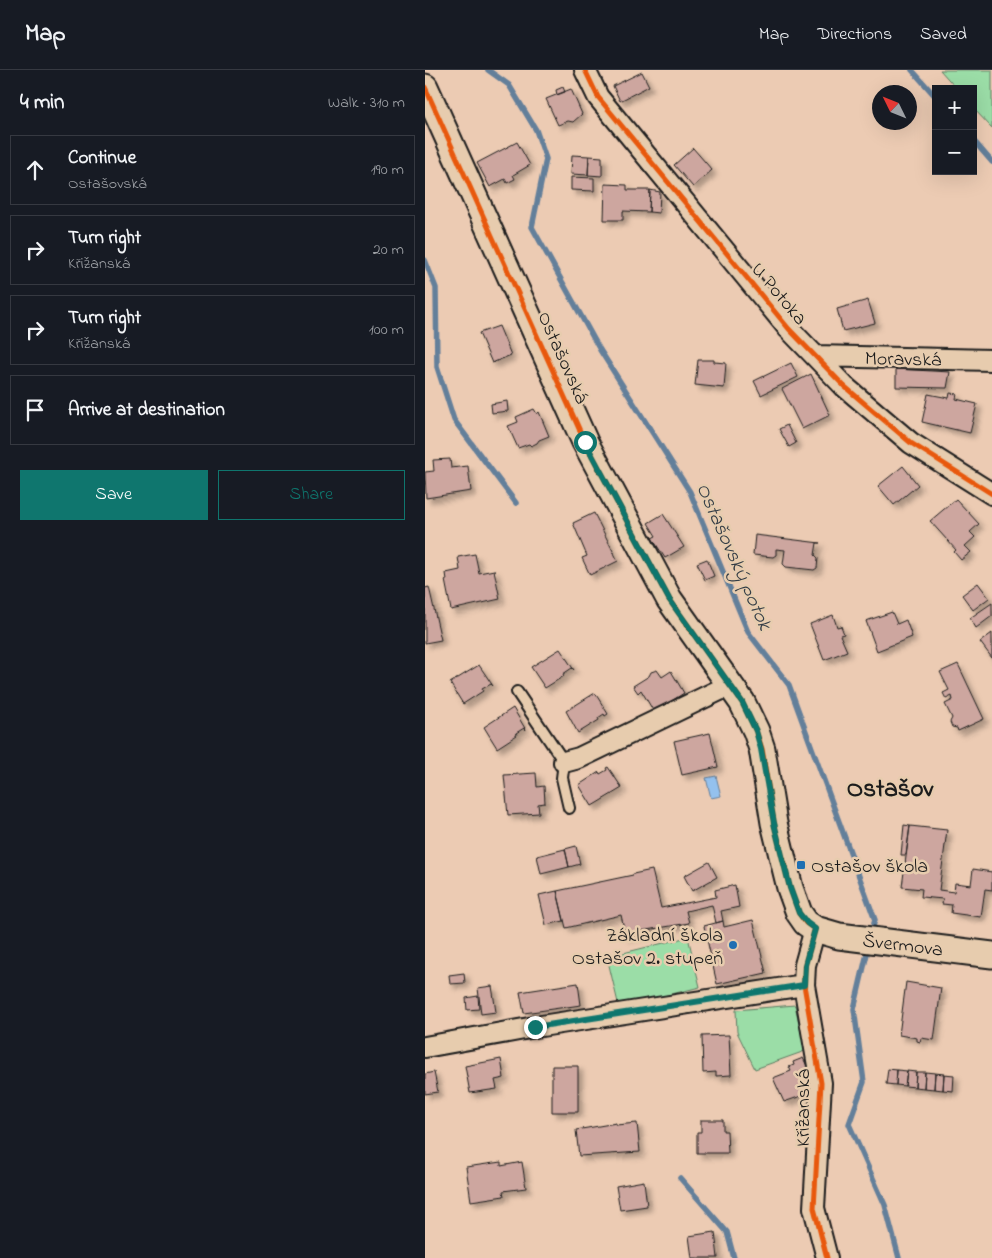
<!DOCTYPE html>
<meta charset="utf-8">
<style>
:root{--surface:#171b24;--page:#20242c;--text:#f1f3f6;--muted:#9ea1a6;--line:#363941;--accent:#0f766e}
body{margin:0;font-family:"Indie Flower",sans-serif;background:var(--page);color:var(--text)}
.controls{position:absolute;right:15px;top:15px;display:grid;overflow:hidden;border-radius:0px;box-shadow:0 5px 20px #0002}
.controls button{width:45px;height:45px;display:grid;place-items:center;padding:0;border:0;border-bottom:1px solid var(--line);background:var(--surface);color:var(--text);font:25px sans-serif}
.compass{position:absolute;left:447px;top:15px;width:45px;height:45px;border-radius:50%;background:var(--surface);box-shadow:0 5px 20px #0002;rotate:313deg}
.stop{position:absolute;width:15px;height:15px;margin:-11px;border:4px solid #0f766e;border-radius:50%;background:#fff}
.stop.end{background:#0f766e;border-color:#fff;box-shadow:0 1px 5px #0008}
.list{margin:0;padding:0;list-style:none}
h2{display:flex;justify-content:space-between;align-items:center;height:65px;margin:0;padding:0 20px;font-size:21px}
h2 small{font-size:16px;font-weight:400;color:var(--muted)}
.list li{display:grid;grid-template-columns:32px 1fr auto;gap:15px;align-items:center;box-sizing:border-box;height:70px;margin:0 10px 10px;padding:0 10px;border:1px solid var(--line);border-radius:0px}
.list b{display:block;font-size:19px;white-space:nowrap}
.list p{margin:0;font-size:16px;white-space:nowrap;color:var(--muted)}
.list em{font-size:16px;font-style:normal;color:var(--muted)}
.actions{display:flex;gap:10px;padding:15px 20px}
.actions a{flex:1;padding:11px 0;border:1px solid var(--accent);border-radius:0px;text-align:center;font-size:18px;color:var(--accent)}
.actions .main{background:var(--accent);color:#fff}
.icon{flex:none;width:28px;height:28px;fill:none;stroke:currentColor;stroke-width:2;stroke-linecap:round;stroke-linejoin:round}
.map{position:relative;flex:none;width:567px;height:1188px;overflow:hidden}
header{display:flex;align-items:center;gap:30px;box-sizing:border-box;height:70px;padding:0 25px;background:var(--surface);border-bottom:1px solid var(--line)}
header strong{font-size:24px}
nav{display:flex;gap:28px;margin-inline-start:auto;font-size:18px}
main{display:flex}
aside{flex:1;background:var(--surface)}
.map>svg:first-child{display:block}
.green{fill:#9bdda7;stroke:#5c7c62}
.water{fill:#94c1ee;stroke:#647f9a}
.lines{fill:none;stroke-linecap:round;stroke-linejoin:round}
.stream{stroke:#647f9a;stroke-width:5.5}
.building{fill:#cda69f;stroke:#1c1c1c;filter:url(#shadow)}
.service-casing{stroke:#1c1c1c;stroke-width:14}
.minor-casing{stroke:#1c1c1c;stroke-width:24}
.tertiary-casing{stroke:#1c1c1c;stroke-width:29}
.service{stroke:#e7ccae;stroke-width:10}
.minor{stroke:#e7ccae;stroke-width:20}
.tertiary{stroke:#e7ccae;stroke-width:25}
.cycleway-casing{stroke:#e7ccae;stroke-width:8}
.cycleway{stroke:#e8590c;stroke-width:5}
.route{stroke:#0f766e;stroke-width:6}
.poi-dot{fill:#1f6fb2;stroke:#e7ccae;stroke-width:2}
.labels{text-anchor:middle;stroke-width:5;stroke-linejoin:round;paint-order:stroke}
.street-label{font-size:20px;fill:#1c1c1c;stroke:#e7ccae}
.poi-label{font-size:20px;fill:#1c1c1c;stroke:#e7ccae;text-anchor:start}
.water-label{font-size:21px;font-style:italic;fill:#343d46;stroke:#e7ccae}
.district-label{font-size:25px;font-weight:bold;fill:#1c1c1c;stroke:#e7ccae}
</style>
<header>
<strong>Map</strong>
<nav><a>Map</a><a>Directions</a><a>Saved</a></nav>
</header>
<main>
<aside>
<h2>4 min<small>Walk · 310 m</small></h2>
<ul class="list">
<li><svg class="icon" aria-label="ahead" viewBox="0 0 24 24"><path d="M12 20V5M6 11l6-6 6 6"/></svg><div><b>Continue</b><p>Ostašovská</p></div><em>190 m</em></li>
<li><svg class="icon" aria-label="right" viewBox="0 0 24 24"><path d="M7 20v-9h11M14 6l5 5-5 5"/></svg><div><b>Turn right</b><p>Křižanská</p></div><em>20 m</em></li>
<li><svg class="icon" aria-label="right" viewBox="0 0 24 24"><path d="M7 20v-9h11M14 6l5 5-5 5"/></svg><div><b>Turn right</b><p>Křižanská</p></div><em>100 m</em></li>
<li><svg class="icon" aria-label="arrive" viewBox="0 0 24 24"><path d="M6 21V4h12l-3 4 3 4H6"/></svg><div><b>Arrive at destination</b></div></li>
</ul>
<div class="actions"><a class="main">Save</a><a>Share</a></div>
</aside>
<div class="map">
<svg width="567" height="1188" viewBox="0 0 567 1188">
<defs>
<filter id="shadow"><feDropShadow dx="4.5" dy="4.5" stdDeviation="2.5" flood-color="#0004"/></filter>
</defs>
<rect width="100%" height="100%" fill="#eccbb3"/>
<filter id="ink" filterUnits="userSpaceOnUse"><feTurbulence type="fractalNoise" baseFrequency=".02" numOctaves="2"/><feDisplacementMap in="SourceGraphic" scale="10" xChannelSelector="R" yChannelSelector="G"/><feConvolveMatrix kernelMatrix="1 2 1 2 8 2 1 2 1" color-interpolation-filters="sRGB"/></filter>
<g filter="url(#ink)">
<!-- green -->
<path class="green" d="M 515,0 L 567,0 L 567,58 L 548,38 L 548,19 L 532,19 Z
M 263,867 L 275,917 L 194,937 L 182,887 Z
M 370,935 L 380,981 L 330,999 L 312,962 L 311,940 Z"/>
<!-- water -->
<path class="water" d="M 291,706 L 296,726 L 286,728 L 281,708 Z"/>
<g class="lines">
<!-- stream -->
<path class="stream" d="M 63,0 L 84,15 L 111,60 L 121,89 L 107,157 L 175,280 L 265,422 L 323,562 L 364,615 L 450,850 L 446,863
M 487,0 L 511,27
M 548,70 L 567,92
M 0,190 L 11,218 L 12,297 L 29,350 L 91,433
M 444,875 L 429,939 L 439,1012 L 424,1054 L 460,1135 L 474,1188
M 255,1108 L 302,1162 L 309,1188"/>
</g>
<!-- building -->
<path class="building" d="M 217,2 L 224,16 L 195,31 L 188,16 Z
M 138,17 L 140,22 L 132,25 L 131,20 Z
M 146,19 L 157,44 L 148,52 L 143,51 L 133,55 L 121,29 Z
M 92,72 L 105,95 L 88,105 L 90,109 L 82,113 L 80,109 L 65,117 L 52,93 Z
M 268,78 L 287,100 L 268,117 L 249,95 Z
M 147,85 L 164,86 L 163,105 L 146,104 Z
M 164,86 L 177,87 L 177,106 L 163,105 Z
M 146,107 L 169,108 L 169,121 L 146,120 Z
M 180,114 L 202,115 L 202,120 L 225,120 L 224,142 L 198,141 L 198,150 L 179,150 Z
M 225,120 L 235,122 L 234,143 L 224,142 Z
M 443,230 L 450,253 L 418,261 L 412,239 Z
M 74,256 L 86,285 L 67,293 L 54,263 Z
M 273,290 L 289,290 L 289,292 L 301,293 L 299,318 L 270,315 Z
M 366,293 L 373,307 L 336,325 L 329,311 Z
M 471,299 L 525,302 L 522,318 L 471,317 Z
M 386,304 L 405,345 L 377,359 L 357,319 Z
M 525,323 L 532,324 L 531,329 L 552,334 L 545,363 L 497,352 L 503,324 L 524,328 Z
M 82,331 L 83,341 L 67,343 L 66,334 Z
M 109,339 L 112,344 L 114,342 L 124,366 L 114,370 L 112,373 L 106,376 L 104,374 L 93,378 L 83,356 L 93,352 L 91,347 Z
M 362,355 L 371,373 L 364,377 L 354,359 Z
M 25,389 L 26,398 L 43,396 L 46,421 L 1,428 L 0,402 L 9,401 L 8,390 Z
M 478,396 L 493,415 L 469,435 L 453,416 Z
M 531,429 L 554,454 L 545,462 L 550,467 L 540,476 L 546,482 L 536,490 L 529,482 L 531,480 L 505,451 Z
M 169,443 L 193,491 L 165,505 L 157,488 L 162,486 L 148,453 Z
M 238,444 L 259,477 L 240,488 L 227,468 L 231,466 L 223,453 Z
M 330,465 L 395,473 L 392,473 L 390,485 L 393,488 L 392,498 L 389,500 L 361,497 L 358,494 L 360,480 L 351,479 L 351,485 L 348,487 L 328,485 Z
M 50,484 L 54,503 L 69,500 L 75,529 L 26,540 L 20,510 L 22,510 L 21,503 L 35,500 L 33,487 Z
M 282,489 L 289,506 L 280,510 L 272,493 Z
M 553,513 L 564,528 L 548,540 L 537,525 Z
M 4,517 L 16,570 L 0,573 L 0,518 Z
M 567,533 L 567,546 L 551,558 L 545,548 Z
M 467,542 L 472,554 L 481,550 L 487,567 L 452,581 L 441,551 Z
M 408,545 L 412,557 L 416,556 L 419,564 L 415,565 L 422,581 L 399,590 L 385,554 Z
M 567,563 L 567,588 L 555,572 Z
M 135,579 L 149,600 L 147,598 L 138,604 L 139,606 L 120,618 L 106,597 Z
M 533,594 L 559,649 L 533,661 L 532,658 L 527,657 L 525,652 L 527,648 L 520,634 L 528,630 L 527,626 L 521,629 L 518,623 L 524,620 L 515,602 Z
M 54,595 L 68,616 L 66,614 L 57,619 L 58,621 L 38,634 L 25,613 Z
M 232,600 L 237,607 L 246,601 L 259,623 L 229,642 L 216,620 L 213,623 L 208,616 L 224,606 L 226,602 Z
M 170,623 L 183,644 L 180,646 L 179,644 L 173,648 L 174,650 L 153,663 L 141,641 Z
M 88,638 L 101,660 L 99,658 L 91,663 L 92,665 L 72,678 L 59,657 Z
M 285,663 L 293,697 L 257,705 L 249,671 Z
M 183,697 L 197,718 L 167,736 L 154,715 L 174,702 L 175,704 L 182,700 L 181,698 Z
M 111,703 L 112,717 L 119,716 L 120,733 L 113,734 L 114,743 L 83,745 L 79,705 Z
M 479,755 L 485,756 L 481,785 L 476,785 Z
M 485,756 L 522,760 L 514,820 L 529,822 L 530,813 L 546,815 L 548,799 L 567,802 L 567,820 L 560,819 L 556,847 L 526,843 L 527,835 L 517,834 L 518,829 L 496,827 L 497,819 L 477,817 Z
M 151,776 L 155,794 L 144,797 L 140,779 Z
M 140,779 L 144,797 L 116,804 L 112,786 Z
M 284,792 L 292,807 L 267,821 L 259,806 Z
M 227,800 L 236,838 L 291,827 L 290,820 L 310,815 L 314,837 L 296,841 L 298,851 L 291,853 L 287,835 L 261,841 L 264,853 L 215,861 L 215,863 L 201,867 L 196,845 L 141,858 L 132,821 L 208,805 L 208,804 Z
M 132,821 L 139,851 L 121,855 L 114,825 Z
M 328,850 L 341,903 L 292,914 L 279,856 L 298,851 L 299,857 Z
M 39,903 L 40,913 L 25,914 L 24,905 Z
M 481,912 L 516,918 L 509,970 L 496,968 L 495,972 L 492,971 L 492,968 L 474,965 Z
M 153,913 L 156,935 L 99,943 L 95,922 Z
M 67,916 L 71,942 L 56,944 L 53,918 Z
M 53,926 L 54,939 L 42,940 L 41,928 Z
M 304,965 L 306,1005 L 291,1006 L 291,1002 L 278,1003 L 277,966 Z
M 378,988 L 387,1006 L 388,1015 L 382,1024 L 359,1032 L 348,1008 L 366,1001 L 364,997 L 369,995 L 368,992 Z
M 76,989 L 79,1008 L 70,1010 L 72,1019 L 45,1023 L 40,996 Z
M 127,996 L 153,996 L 153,1042 L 127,1042 Z
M 463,999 L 472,1000 L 471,1015 L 461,1014 Z
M 472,1000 L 482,1001 L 480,1016 L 471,1015 Z
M 482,1001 L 491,1002 L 490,1017 L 480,1016 Z
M 9,1002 L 13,1022 L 0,1024 L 0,1004 Z
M 491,1002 L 500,1002 L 499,1018 L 490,1017 Z
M 500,1002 L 510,1003 L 509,1019 L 499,1018 Z
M 510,1003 L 519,1004 L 518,1020 L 509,1019 Z
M 519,1004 L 529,1005 L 528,1021 L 518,1020 Z
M 276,1050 L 298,1050 L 298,1061 L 302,1061 L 303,1083 L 272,1083 L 272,1062 L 276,1062 Z
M 191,1053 L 191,1055 L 212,1053 L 215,1082 L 154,1086 L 151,1060 Z
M 76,1092 L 76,1096 L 97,1092 L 101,1118 L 78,1121 L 79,1126 L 46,1131 L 41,1097 Z
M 219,1111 L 222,1136 L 195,1140 L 191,1116 Z
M 290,1162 L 293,1188 L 267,1188 L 264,1166 Z"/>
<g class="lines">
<defs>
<path id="service" d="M 92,622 L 139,692 L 137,708 L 144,738"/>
<path id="minor" d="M 160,0 L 173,27 L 364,259 L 419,316 L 486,373 L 567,424
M 390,286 L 567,290
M 139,692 L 154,688 L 305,615
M 390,859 L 380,895 L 379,915 L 396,1013 L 389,1138 L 402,1188
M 0,977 L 110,957 L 379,915"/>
<path id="tertiary" d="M 0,17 L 160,372 L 244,529 L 317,632 L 331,661 L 337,679 L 349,753 L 365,818 L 374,843 L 381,853 L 390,859 L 414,866 L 567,885"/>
</defs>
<!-- service casing -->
<use href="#service" class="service-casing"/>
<!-- minor casing -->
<use href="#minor" class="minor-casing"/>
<!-- tertiary casing -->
<use href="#tertiary" class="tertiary-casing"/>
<!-- service -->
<use href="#service" class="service"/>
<!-- minor -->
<use href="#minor" class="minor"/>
<!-- tertiary -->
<use href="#tertiary" class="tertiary"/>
<defs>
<path id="cycleway" d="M 160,0 L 173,27 L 364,259 L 419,316 L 486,373 L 567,424
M 0,17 L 160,372 L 244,529 L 317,632 L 331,661 L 337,679 L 349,753 L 365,818 L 374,843 L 381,853 L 390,859 L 380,895 L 379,915 L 396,1013 L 389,1138 L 402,1188"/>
</defs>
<!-- cycleway casing -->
<use href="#cycleway" class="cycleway-casing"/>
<!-- cycleway -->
<use href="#cycleway" class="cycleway"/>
</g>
</g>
<g class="lines" filter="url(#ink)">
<!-- route -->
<path class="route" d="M 110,957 L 379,915 L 380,895 L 390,859 L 382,853 L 374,843 L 365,818 L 349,753 L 336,679 L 331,661 L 317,632 L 244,529 L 160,372"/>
</g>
<!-- markers -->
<g class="poi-dot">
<rect x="371" y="790" width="10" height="10" rx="2.5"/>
<circle cx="308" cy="875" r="5"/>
</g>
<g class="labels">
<!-- street labels -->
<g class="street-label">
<text transform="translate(355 223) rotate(50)" y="7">U Potoka</text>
<text transform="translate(139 287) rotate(66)" y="7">Ostašovská</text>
<text transform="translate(478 288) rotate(1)" y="7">Moravská</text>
<text transform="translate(478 874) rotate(7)" y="7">Švermova</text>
<text transform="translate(377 1038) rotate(-90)" y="7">Křižanská</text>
</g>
<!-- poi labels -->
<g class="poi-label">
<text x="386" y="802">Ostašov škola</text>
<text x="298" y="871" text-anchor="end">Základní škola<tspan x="298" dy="23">Ostašov 2. stupeň</tspan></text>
</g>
<!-- water labels -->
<g class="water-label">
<text transform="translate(310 486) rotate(66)" y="7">Ostašovský potok</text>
</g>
<!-- district labels -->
<g class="district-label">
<text x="465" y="726">Ostašov</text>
</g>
</g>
</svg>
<div class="controls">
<button>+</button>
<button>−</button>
</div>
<svg class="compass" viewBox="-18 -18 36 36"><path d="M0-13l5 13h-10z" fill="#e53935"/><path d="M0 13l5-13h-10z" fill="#9ea1a6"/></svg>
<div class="stop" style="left:160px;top:372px"></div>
<div class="stop end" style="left:110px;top:957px"></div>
</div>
</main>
